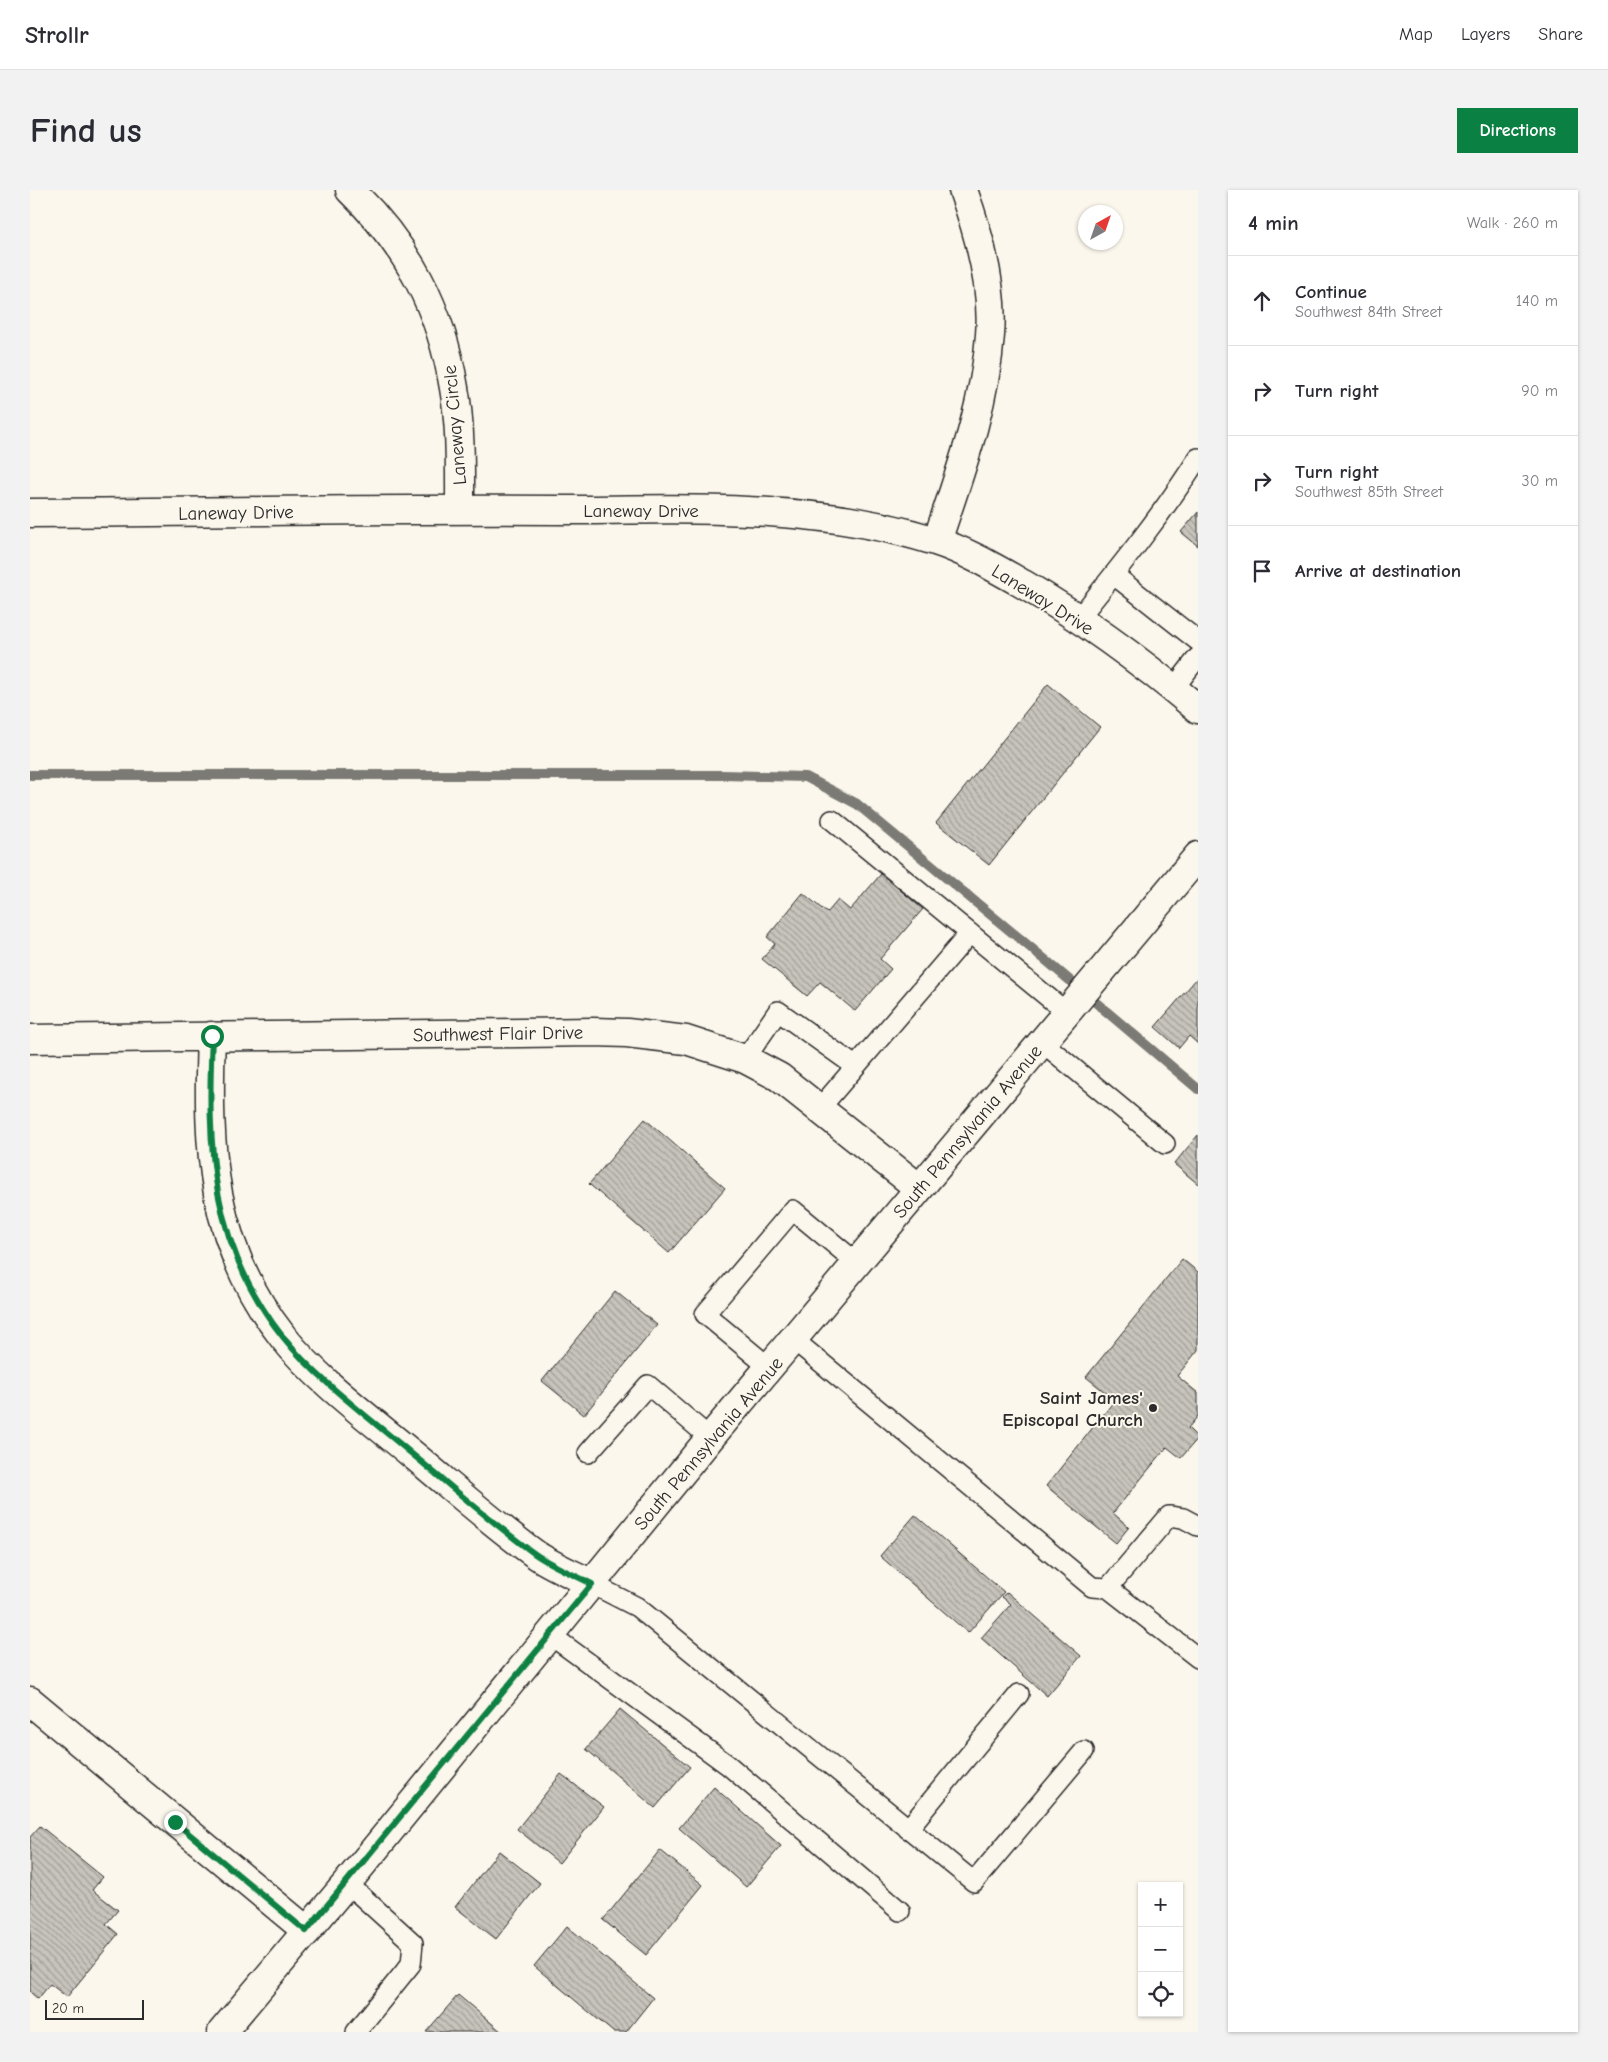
<!DOCTYPE html>
<meta charset="utf-8">
<style>
:root{--surface:#fff;--page:#f2f2f3;--text:#2b2b33;--muted:#7c7c81;--line:#e1e1e2;--accent:#0b8043}
body{margin:0;font-family:"Comic Neue",sans-serif;background:var(--page);color:var(--text)}
.controls{position:absolute;right:15px;bottom:15px;display:grid;overflow:hidden;border-radius:0px;box-shadow:0 1px 4px #0004}
.controls button{width:45px;height:45px;display:grid;place-items:center;padding:0;border:0;border-bottom:1px solid var(--line);background:var(--surface);color:var(--text);font:25px sans-serif}
.compass{position:absolute;left:1048px;top:15px;width:45px;height:45px;border-radius:50%;background:var(--surface);box-shadow:0 1px 4px #0004;rotate:40deg}
.scale{position:absolute;left:15px;bottom:12px;width:99px;box-sizing:border-box;padding-left:5px;border:2px solid #2b2b2b;border-top:0;font-size:14px;line-height:18px;white-space:nowrap;color:#2b2b2b;-webkit-text-stroke:4px #fbf7ec;paint-order:stroke}
.stop{position:absolute;width:15px;height:15px;margin:-11px;border:4px solid #0b8043;border-radius:50%;background:#fff}
.stop.end{background:#0b8043;border-color:#fff;box-shadow:0 1px 5px #0008}
.list{margin:0;padding:0;list-style:none}
h2{display:flex;justify-content:space-between;align-items:center;height:65px;margin:0;padding:0 20px;font-size:21px}
h2 small{font-size:16px;font-weight:400;color:var(--muted)}
.list li{display:grid;grid-template-columns:32px 1fr auto;gap:15px;align-items:center;box-sizing:border-box;height:90px;padding:0 20px;border-top:1px solid var(--line)}
.list b{display:block;font-size:19px;white-space:nowrap}
.list p{margin:0;font-size:16px;white-space:nowrap;color:var(--muted)}
.list em{font-size:16px;font-style:normal;color:var(--muted)}
.icon{flex:none;width:28px;height:28px;fill:none;stroke:currentColor;stroke-width:2;stroke-linecap:round;stroke-linejoin:round}
.map{position:relative;flex:none;width:1168px;height:1842px;overflow:hidden;border-radius:0px}
header{display:flex;align-items:center;gap:30px;box-sizing:border-box;height:70px;padding:0 25px;background:var(--surface);border-bottom:1px solid var(--line)}
header strong{font-size:24px}
nav{display:flex;gap:28px;margin-inline-start:auto;font-size:18px}
.intro{display:flex;align-items:center;justify-content:space-between;box-sizing:border-box;height:120px;padding:0 30px}
h1{margin:0;font-size:35px}
.button{padding:12px 22px;border-radius:0px;background:var(--accent);color:#fff;font-size:18px;font-weight:700}
main{display:flex;gap:30px;padding:0 30px}
aside{flex:1;background:var(--surface);border-radius:0px;box-shadow:0 1px 4px #0004}
.map>svg:first-child{display:block}
.lines{fill:none;stroke-linecap:round;stroke-linejoin:round}
.stream{stroke:#7b7a75;stroke-width:10}
.building{fill:url(#building-back-hatch);stroke:#2b2b2b}
.service-casing{stroke:#2b2b2b;stroke-width:22}
.minor-casing{stroke:#2b2b2b;stroke-width:31}
.secondary-casing{stroke:#2b2b2b;stroke-width:31}
.service{stroke:#fbf7ec;stroke-width:19}
.minor{stroke:#fbf7ec;stroke-width:28}
.secondary{stroke:#fbf7ec;stroke-width:28}
.route{stroke:#0b8043;stroke-width:6}
.poi-dot{fill:#2b2b2b;stroke:#fbf7ec;stroke-width:2}
.labels{text-anchor:middle;stroke-width:4;stroke-linejoin:round;paint-order:stroke}
.street-label{font-size:19px;fill:#2b2b2b;stroke:#fbf7ec}
.poi-label{font-size:19px;font-weight:bold;fill:#2b2b2b;stroke:#fbf7ec;text-anchor:end}
</style>
<header>
<strong>Strollr</strong>
<nav><a>Map</a><a>Layers</a><a>Share</a></nav>
</header>
<div class="intro"><h1>Find us</h1><a class="button">Directions</a></div>
<main>
<div class="map">
<svg width="1168" height="1842" viewBox="0 0 1168 1842">
<defs>
<pattern id="building-back-hatch" width="6" height="6" patternUnits="userSpaceOnUse" patternTransform="scale(1.25)"><rect width="6" height="6" fill="#c7c4bc"/><path d="M-1 5l2 2M0 0l6 6M5-1l2 2" fill="none" stroke="#a29f99"/></pattern>
</defs>
<rect width="100%" height="100%" fill="#fbf7ec"/>
<filter id="ink" filterUnits="userSpaceOnUse"><feTurbulence type="fractalNoise" baseFrequency=".02" numOctaves="2"/><feDisplacementMap in="SourceGraphic" scale="10" xChannelSelector="R" yChannelSelector="G"/><feConvolveMatrix kernelMatrix="1 2 1 2 8 2 1 2 1" color-interpolation-filters="sRGB"/></filter>
<g filter="url(#ink)">
<g class="lines">
<!-- stream -->
<path class="stream" d="M 0,585 L 693,585 L 776,587 L 827,614 L 1018,772 L 1168,899"/>
</g>
<!-- building -->
<path class="building" d="M 1168,322 L 1168,356 L 1151,342 Z
M 1018,494 L 1070,537 L 959,675 L 906,633 Z
M 851,684 L 893,719 L 850,769 L 861,779 L 825,821 L 790,792 L 777,806 L 732,769 L 745,754 L 737,747 L 773,703 L 797,723 L 808,710 L 820,720 Z
M 1168,787 L 1168,854 L 1159,846 L 1149,858 L 1125,837 Z
M 615,929 L 695,998 L 639,1063 L 559,994 Z
M 1168,945 L 1168,994 L 1144,974 Z
M 1152,1069 L 1168,1082 L 1168,1160 L 1147,1186 L 1168,1203 L 1168,1226 L 1158,1238 L 1168,1248 L 1151,1268 L 1137,1257 L 1083,1323 L 1099,1337 L 1086,1353 L 1016,1296 L 1085,1210 L 1056,1187 Z
M 585,1101 L 627,1135 L 554,1225 L 512,1191 Z
M 885,1325 L 974,1402 L 938,1443 L 850,1366 Z
M 977,1402 L 1051,1466 L 1017,1506 L 951,1448 L 981,1414 L 972,1407 Z
M 590,1519 L 660,1577 L 625,1618 L 556,1559 Z
M 531,1584 L 574,1617 L 529,1673 L 487,1639 Z
M 684,1597 L 751,1656 L 716,1697 L 649,1638 Z
M 10,1636 L 73,1687 L 62,1700 L 88,1720 L 76,1734 L 88,1744 L 37,1807 L 20,1794 L 8,1809 L 0,1802 L 0,1647 Z
M 630,1660 L 673,1695 L 616,1765 L 573,1730 Z
M 469,1661 L 510,1693 L 466,1749 L 425,1717 Z
M 537,1736 L 623,1808 L 596,1842 L 583,1842 L 504,1776 Z
M 428,1805 L 472,1842 L 396,1842 Z"/>
<g class="lines">
<defs>
<path id="service" d="M 1084,385 L 1168,451
M 1048,429 C 1090,377 1132,325 1168,268
M 1144,498 L 1168,467
M 802,630 L 1036,822
M 1012,852 L 1135,954
M 715,869 L 748,821 L 825,876
M 790,918 L 940,743
M 764,1150 L 1062,1397 L 1078,1398 L 1168,1468
M 740,1178 L 675,1124 L 763,1020 L 827,1073
M 558,1263 L 618,1195 L 680,1248
M 562,1394 L 607,1417 L 944,1692 L 1054,1561
M 1078,1398 L 1139,1326 L 1153,1328 L 1168,1336
M 519,1444 L 698,1575 L 870,1721
M 878,1639 L 989,1504
M 317,1693 L 383,1753 L 381,1774 L 326,1842"/>
<path id="minor" d="M 320,0 C 378,56 411,119 424,198 C 431,236 430,281 430,320
M 0,323 C 176,322 352,319 528,320 C 653,320 784,312 905,351 C 936,361 965,378 993,394 C 1055,430 1113,473 1168,519
M 907,351 C 929,285 955,216 960,145 C 964,98 949,44 933,0
M 181,846 C 177,959 180,1054 253,1147 C 286,1189 340,1229 382,1264 C 422,1297 462,1333 505,1364 C 522,1376 543,1384 562,1394
M 0,849 L 563,842 L 597,843 L 656,850 L 715,869 L 749,887 L 889,998
M 0,1511 L 277,1741"/>
<path id="secondary" d="M 192,1842 L 317,1693 L 680,1248 L 1168,666"/>
</defs>
<!-- service casing -->
<use href="#service" class="service-casing"/>
<!-- minor casing -->
<use href="#minor" class="minor-casing"/>
<!-- secondary casing -->
<use href="#secondary" class="secondary-casing"/>
<!-- service -->
<use href="#service" class="service"/>
<!-- minor -->
<use href="#minor" class="minor"/>
<!-- secondary -->
<use href="#secondary" class="secondary"/>
</g>
</g>
<g class="lines" filter="url(#ink)">
<!-- route -->
<path class="route" d="M 145,1632 L 276,1741 L 562,1394 C 543,1384 522,1376 505,1364 C 462,1333 422,1297 382,1264 C 341,1229 286,1189 253,1147 C 180,1054 177,958 182,846"/>
</g>
<!-- markers -->
<circle class="poi-dot" cx="1123" cy="1218" r="5"/>
<g class="labels">
<!-- street labels -->
<g class="street-label">
<text transform="translate(424 235) rotate(-95)" y="7">Laneway Circle</text>
<text x="611" y="327">Laneway Drive</text>
<text transform="translate(206 322) rotate(-1)" y="7">Laneway Drive</text>
<text transform="translate(1013 409) rotate(32)" y="7">Laneway Drive</text>
<text transform="translate(468 843) rotate(-1)" y="7">Southwest Flair Drive</text>
<text transform="translate(937 941) rotate(-50)" y="7">South Pennsylvania Avenue</text>
<text transform="translate(678 1253) rotate(-50)" y="7">South Pennsylvania Avenue</text>
</g>
<!-- poi labels -->
<g class="poi-label">
<text x="1113" y="1214">Saint James'<tspan x="1113" dy="22">Episcopal Church</tspan></text>
</g>
</g>
</svg>
<div class="controls">
<button>+</button>
<button>−</button>
<button><svg class="icon" aria-label="locate" viewBox="0 0 24 24"><circle cx="12" cy="12" r="6"/><path d="M12 2v4M12 18v4M2 12h4M18 12h4"/></svg></button>
</div>
<svg class="compass" viewBox="-18 -18 36 36"><path d="M0-13l5 13h-10z" fill="#e53935"/><path d="M0 13l5-13h-10z" fill="#7c7c81"/></svg>
<div class="scale">20 m</div>
<div class="stop" style="left:182px;top:846px"></div>
<div class="stop end" style="left:145px;top:1632px"></div>
</div>
<aside>
<h2>4 min<small>Walk · 260 m</small></h2>
<ul class="list">
<li><svg class="icon" aria-label="ahead" viewBox="0 0 24 24"><path d="M12 20V5M6 11l6-6 6 6"/></svg><div><b>Continue</b><p>Southwest 84th Street</p></div><em>140 m</em></li>
<li><svg class="icon" aria-label="right" viewBox="0 0 24 24"><path d="M7 20v-9h11M14 6l5 5-5 5"/></svg><div><b>Turn right</b></div><em>90 m</em></li>
<li><svg class="icon" aria-label="right" viewBox="0 0 24 24"><path d="M7 20v-9h11M14 6l5 5-5 5"/></svg><div><b>Turn right</b><p>Southwest 85th Street</p></div><em>30 m</em></li>
<li><svg class="icon" aria-label="arrive" viewBox="0 0 24 24"><path d="M6 21V4h12l-3 4 3 4H6"/></svg><div><b>Arrive at destination</b></div></li>
</ul>
</aside>
</main>
